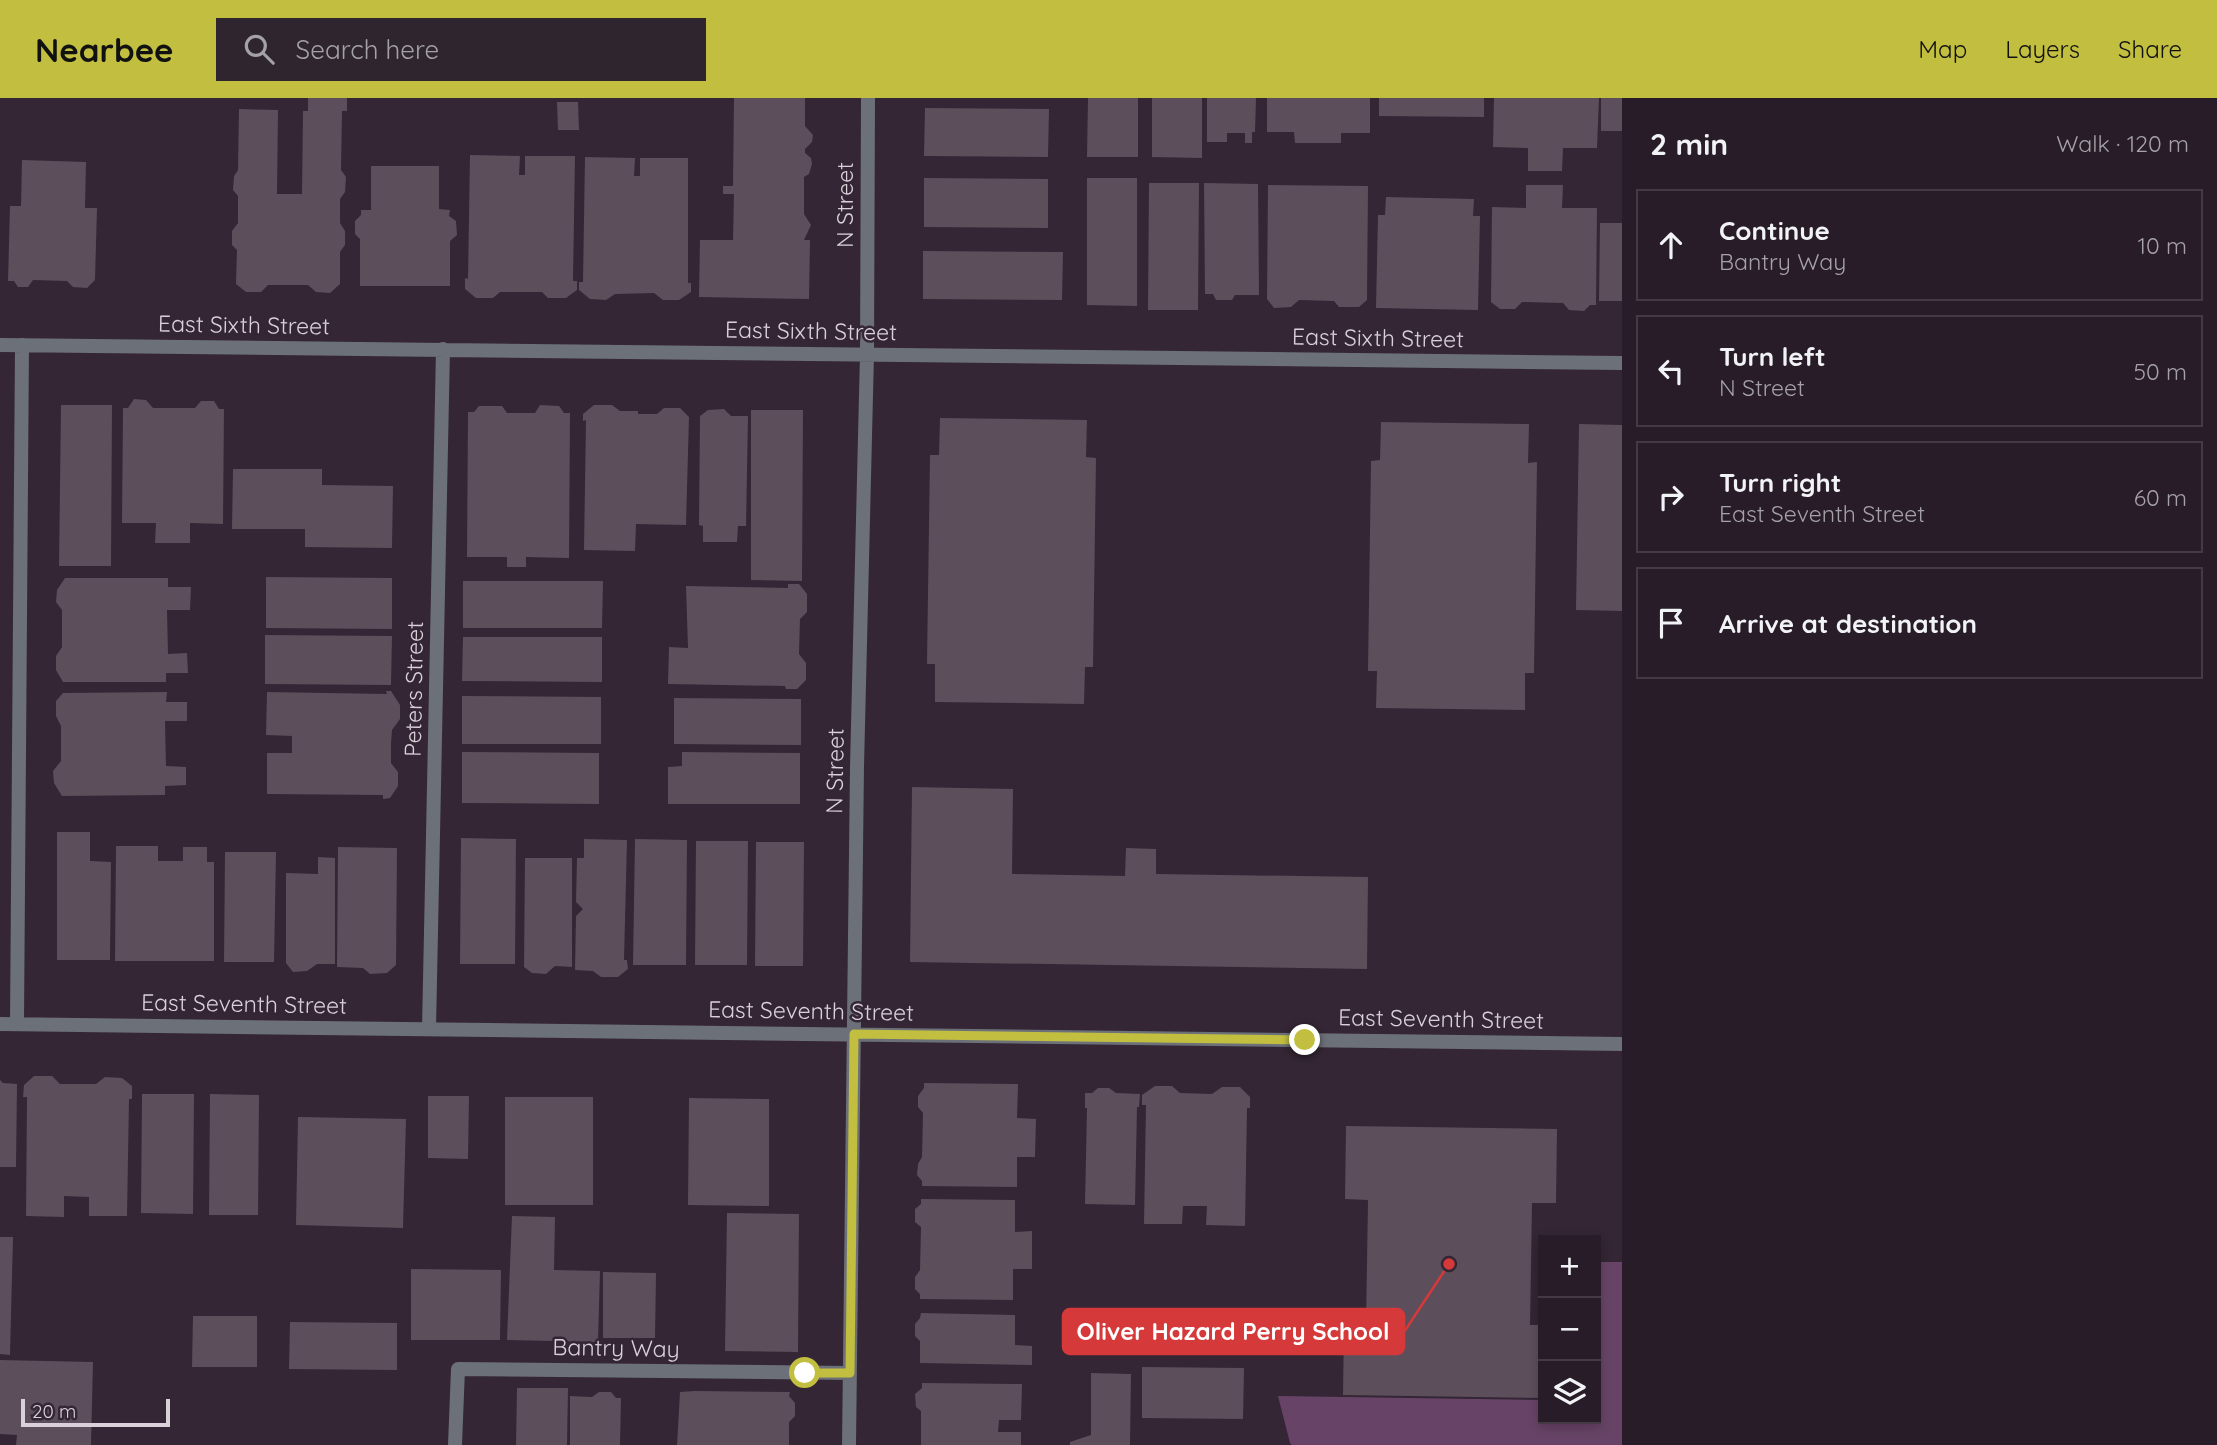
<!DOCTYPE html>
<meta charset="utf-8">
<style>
:root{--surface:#271c27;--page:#2f252f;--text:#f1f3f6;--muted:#a4a1a7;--line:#433a44;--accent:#c1be40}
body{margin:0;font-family:Quicksand,sans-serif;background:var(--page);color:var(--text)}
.controls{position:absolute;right:21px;bottom:21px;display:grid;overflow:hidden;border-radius:0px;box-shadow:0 4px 10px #0003}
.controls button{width:63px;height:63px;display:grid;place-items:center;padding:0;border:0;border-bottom:2px solid var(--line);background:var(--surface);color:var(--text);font:35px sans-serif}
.scale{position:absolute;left:21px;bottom:18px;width:149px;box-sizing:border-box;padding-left:7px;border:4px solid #d9d0d9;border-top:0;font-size:19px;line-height:24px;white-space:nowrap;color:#d9d0d9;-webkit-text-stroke:5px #342634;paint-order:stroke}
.stop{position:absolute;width:21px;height:21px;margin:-16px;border:5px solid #c1be40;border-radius:50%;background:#fff}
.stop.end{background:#c1be40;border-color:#fff;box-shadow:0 2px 7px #0008}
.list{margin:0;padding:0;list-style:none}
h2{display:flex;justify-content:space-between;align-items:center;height:91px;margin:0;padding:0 28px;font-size:30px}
h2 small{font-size:23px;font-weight:400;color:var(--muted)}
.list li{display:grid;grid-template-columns:46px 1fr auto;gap:21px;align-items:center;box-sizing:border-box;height:112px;margin:0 14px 14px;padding:0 14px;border:2px solid var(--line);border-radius:0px}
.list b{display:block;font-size:26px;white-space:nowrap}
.list p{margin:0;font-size:23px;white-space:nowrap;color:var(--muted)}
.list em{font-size:23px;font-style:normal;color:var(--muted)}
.icon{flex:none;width:38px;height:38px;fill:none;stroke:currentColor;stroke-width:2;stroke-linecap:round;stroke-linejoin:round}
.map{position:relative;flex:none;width:1622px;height:1347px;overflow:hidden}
header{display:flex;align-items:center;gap:42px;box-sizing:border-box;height:98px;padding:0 35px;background:var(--accent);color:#111}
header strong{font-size:33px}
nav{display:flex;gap:38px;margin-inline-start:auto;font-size:24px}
.search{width:490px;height:63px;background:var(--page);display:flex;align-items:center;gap:18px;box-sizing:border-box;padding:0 24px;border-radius:0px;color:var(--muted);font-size:26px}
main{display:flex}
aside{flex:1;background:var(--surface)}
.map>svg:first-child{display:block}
.green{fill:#674467}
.building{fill:#5d4e5c}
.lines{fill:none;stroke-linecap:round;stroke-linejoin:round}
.minor{stroke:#6c7079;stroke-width:14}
.route{stroke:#c1be40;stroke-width:9}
.labels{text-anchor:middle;stroke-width:5;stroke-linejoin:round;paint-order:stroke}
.street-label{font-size:23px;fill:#d9d0d9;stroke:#342634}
.leader{fill:none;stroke:#d6393a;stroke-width:2.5}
.callout-dot{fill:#d6393a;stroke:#342634;stroke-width:2.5}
.callout{fill:#d6393a;stroke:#d6393a;stroke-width:2.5}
.callout-label{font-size:24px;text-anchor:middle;font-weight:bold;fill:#fff}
</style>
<header>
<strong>Nearbee</strong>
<div class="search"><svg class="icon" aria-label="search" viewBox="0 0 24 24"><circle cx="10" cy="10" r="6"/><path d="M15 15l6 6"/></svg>Search here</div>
<nav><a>Map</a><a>Layers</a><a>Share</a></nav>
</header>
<main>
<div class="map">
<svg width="1622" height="1347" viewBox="0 0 1622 1347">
<rect width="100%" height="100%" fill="#342634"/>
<!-- green -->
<path class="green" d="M 1596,1164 L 1622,1164 L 1622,1347 L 1292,1347 L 1290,1345 L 1278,1298 L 1543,1302 L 1543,1321 L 1596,1321 Z"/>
<!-- building -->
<path class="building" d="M 308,0 L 347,0 L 347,13 L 342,13 L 341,72 L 346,79 L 345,94 L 340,101 L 340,125 L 345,133 L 345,147 L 340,154 L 340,186 L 330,195 L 316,194 L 308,187 L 268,187 L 261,194 L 246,194 L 236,186 L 237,152 L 232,147 L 232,133 L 238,125 L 238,98 L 233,92 L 234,78 L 238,72 L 239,11 L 278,12 L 277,96 L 302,96 L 303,13 L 308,13 Z
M 734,0 L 805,0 L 805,28 L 813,37 L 812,44 L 805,51 L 805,55 L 811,60 L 812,66 L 809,76 L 804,79 L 804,116 L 811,127 L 804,142 L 810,142 L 809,201 L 699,199 L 700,142 L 733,142 L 734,96 L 723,96 L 723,88 L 733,88 Z
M 1088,0 L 1138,0 L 1138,59 L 1087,59 Z
M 1152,0 L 1202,0 L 1202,60 L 1152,59 Z
M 1207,0 L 1256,0 L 1255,34 L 1252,34 L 1252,45 L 1245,45 L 1245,35 L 1227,35 L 1227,44 L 1207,44 Z
M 1267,0 L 1370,0 L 1370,35 L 1341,35 L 1341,45 L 1295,45 L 1294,34 L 1267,34 Z
M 1379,0 L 1484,0 L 1484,19 L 1379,18 Z
M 1494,0 L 1599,0 L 1597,50 L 1563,50 L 1562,73 L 1528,73 L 1528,50 L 1493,49 Z
M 1601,0 L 1622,0 L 1622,33 L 1601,33 Z
M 557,4 L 578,4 L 579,32 L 558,32 Z
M 925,10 L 1049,11 L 1048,59 L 924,58 Z
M 470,57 L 520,58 L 519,77 L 525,77 L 525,58 L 575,58 L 573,183 L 577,183 L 577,192 L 566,200 L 548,200 L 542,194 L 500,194 L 493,200 L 476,200 L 465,191 L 465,180 L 468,181 Z
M 585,59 L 635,60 L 634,78 L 640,78 L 640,60 L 688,60 L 688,185 L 691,185 L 691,194 L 679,202 L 663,202 L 654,195 L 615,196 L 606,202 L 590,201 L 579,192 L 579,184 L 583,184 Z
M 22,62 L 86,64 L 85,110 L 97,110 L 95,182 L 87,190 L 73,189 L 67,183 L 33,182 L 28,189 L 18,189 L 14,183 L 8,183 L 10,108 L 21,108 Z
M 371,68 L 439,68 L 439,111 L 450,112 L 449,118 L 456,123 L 457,137 L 450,143 L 450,188 L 360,188 L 360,141 L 355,136 L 355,123 L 361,117 L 361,112 L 371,112 Z
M 924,80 L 1048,81 L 1048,130 L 924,129 Z
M 1087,80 L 1137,80 L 1137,208 L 1087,207 Z
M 1149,85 L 1199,85 L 1198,212 L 1148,212 Z
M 1204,85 L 1258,86 L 1259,197 L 1235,197 L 1232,202 L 1216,202 L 1213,196 L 1205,196 Z
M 1268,87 L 1368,88 L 1367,202 L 1359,209 L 1339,209 L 1334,203 L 1299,202 L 1291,209 L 1274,210 L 1267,201 Z
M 1526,87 L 1563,87 L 1562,110 L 1597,110 L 1596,207 L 1590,207 L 1584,213 L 1569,212 L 1563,205 L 1522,204 L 1515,211 L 1500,211 L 1491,204 L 1492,109 L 1526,110 Z
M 1386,99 L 1474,101 L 1473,118 L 1480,118 L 1478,212 L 1376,210 L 1378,117 L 1385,117 Z
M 1600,125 L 1622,125 L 1622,203 L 1599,203 Z
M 923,153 L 1063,154 L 1062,202 L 923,201 Z
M 134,301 L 146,302 L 153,310 L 195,310 L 201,303 L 214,303 L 219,311 L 224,311 L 223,426 L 190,425 L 190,445 L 155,445 L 156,425 L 122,425 L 123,310 L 128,310 Z
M 61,307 L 112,307 L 111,468 L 59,468 Z
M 540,307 L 559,308 L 564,315 L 570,315 L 569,460 L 526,459 L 526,469 L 507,469 L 507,459 L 467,459 L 468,314 L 474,314 L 479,308 L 502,308 L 507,315 L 535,315 Z
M 594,307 L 612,307 L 620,313 L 638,313 L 638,316 L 657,316 L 664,310 L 680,310 L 689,319 L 686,427 L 636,426 L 635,453 L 584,452 L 586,322 L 583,323 L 583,316 Z
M 724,311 L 731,318 L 748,318 L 746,428 L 738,428 L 737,444 L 703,444 L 703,428 L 699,427 L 700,318 L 708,312 Z
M 751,312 L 803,312 L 802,483 L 751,482 Z
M 940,320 L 1087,322 L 1086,359 L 1096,360 L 1093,569 L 1085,569 L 1084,606 L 935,604 L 935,566 L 927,566 L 930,357 L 939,357 Z
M 1381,324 L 1529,326 L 1528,365 L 1537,364 L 1534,575 L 1525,575 L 1525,612 L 1376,610 L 1377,573 L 1368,573 L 1371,363 L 1380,362 Z
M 1579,326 L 1622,327 L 1622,513 L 1576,512 Z
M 233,371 L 322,371 L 322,387 L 393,388 L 392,450 L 305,449 L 305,431 L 232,431 Z
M 266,479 L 392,480 L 392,531 L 266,530 Z
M 65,480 L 168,480 L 168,489 L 191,489 L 190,512 L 167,512 L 168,556 L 187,555 L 188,575 L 166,575 L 166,584 L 63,584 L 56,572 L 56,558 L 62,549 L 62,512 L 56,504 L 57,492 Z
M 463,483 L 603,483 L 602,530 L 463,530 Z
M 788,486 L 799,486 L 807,496 L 807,514 L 800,521 L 799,556 L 806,565 L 806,582 L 797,591 L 786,591 L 785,588 L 668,586 L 669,549 L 688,550 L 686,488 L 788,490 Z
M 265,537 L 392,538 L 391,587 L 265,586 Z
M 463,539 L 602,539 L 602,584 L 462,583 Z
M 386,593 L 391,593 L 400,607 L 400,621 L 392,632 L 391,646 L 391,665 L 398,674 L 398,688 L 390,700 L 383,701 L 383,697 L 267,696 L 267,655 L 292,655 L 292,638 L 266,637 L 267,594 L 387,596 Z
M 167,594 L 166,604 L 187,604 L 187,623 L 165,623 L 166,668 L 186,669 L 186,687 L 165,688 L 165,697 L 62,698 L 54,685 L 53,673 L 61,663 L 61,628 L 56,618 L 56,603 L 63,595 Z
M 462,598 L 601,599 L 601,646 L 462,646 Z
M 674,600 L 801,601 L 801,647 L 674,646 Z
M 462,654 L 599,655 L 599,706 L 462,705 Z
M 682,654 L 800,655 L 800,706 L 668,706 L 668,669 L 682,668 Z
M 912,689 L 1013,691 L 1012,776 L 1125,778 L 1126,750 L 1156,751 L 1156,776 L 1368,779 L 1367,871 L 910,864 Z
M 57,734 L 90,734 L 90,763 L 111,764 L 110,862 L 57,862 Z
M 461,740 L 516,741 L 515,866 L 460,866 Z
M 584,741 L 627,742 L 624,862 L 627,862 L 628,871 L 618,879 L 601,879 L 593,873 L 575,872 L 576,818 L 583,811 L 576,804 L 577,760 L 584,760 Z
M 635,741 L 687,742 L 686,867 L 633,867 Z
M 696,743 L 748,743 L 747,867 L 695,867 Z
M 756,744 L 804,744 L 803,868 L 755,868 Z
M 116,748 L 158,748 L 158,763 L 183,763 L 183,749 L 207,749 L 207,764 L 214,764 L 214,863 L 115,863 Z
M 338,749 L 397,750 L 396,867 L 387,875 L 370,876 L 363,870 L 337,869 Z
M 225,754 L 276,754 L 274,864 L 224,864 Z
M 318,759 L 335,760 L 335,866 L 317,866 L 307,873 L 293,874 L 286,865 L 286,775 L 318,776 Z
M 525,760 L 572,760 L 572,869 L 555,868 L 546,876 L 532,875 L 524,869 Z
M 34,978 L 52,978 L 60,986 L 96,986 L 105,979 L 122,980 L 132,988 L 132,1001 L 129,1001 L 127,1118 L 89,1118 L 89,1099 L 64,1098 L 64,1119 L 26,1118 L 27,999 L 23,999 L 24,987 Z
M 0,982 L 3,985 L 17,986 L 16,1069 L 0,1069 Z
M 924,985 L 1018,986 L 1017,1020 L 1036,1021 L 1035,1059 L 1017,1059 L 1017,1089 L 922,1088 L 922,1083 L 917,1077 L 918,1066 L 922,1059 L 923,1015 L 918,1009 L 918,998 L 924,990 Z
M 1155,988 L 1172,988 L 1180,995 L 1212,996 L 1222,989 L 1240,989 L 1250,999 L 1250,1010 L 1247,1010 L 1245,1128 L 1206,1127 L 1207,1108 L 1183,1108 L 1182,1126 L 1144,1126 L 1146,1007 L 1142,1007 L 1142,997 Z
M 1098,990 L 1109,990 L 1116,995 L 1140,996 L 1139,1009 L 1137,1009 L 1135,1107 L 1085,1106 L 1087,1010 L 1085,1010 L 1085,995 L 1092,995 Z
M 142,996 L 194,996 L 193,1116 L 141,1115 Z
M 210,996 L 259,997 L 258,1117 L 209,1117 Z
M 428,998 L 469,998 L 468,1061 L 428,1060 Z
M 505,999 L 593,999 L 593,1107 L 505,1107 Z
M 689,1000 L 769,1001 L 769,1108 L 688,1107 Z
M 298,1019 L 406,1021 L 403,1130 L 296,1127 Z
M 1346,1028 L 1557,1031 L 1556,1105 L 1532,1105 L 1530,1227 L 1543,1227 L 1543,1300 L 1343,1297 L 1344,1227 L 1366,1227 L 1368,1102 L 1345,1101 Z
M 921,1101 L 1015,1102 L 1015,1134 L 1032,1133 L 1032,1171 L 1013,1171 L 1013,1202 L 920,1201 L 920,1196 L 915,1191 L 915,1179 L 920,1172 L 921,1129 L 915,1124 L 915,1111 L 921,1106 Z
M 727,1115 L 799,1116 L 798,1254 L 725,1253 Z
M 512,1118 L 555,1119 L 554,1172 L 600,1173 L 598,1244 L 507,1242 Z
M 0,1139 L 13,1139 L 10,1257 L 0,1256 Z
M 411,1171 L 501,1172 L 500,1242 L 411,1242 Z
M 603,1174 L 656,1175 L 655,1240 L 603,1240 Z
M 921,1215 L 1015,1217 L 1015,1247 L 1032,1248 L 1032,1267 L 920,1265 L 920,1243 L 915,1238 L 915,1226 L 920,1220 Z
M 193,1218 L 257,1218 L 257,1269 L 192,1269 Z
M 290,1224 L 397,1225 L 397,1272 L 289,1271 Z
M 0,1262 L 93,1264 L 91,1347 L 16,1347 L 17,1337 L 0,1336 Z
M 1142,1269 L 1244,1270 L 1243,1321 L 1142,1320 Z
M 1091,1275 L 1131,1276 L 1130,1347 L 1070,1347 L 1070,1344 L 1091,1337 Z
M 922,1285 L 1022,1286 L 1021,1322 L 999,1322 L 998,1334 L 1021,1334 L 1021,1347 L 921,1347 L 921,1313 L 916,1309 L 915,1296 L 922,1290 Z
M 517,1290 L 568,1290 L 567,1347 L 516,1347 Z
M 695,1293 L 790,1294 L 789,1298 L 795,1305 L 795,1318 L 789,1324 L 789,1347 L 677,1347 L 680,1294 Z
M 599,1294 L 611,1294 L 616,1300 L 621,1300 L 620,1347 L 570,1347 L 570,1298 L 592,1299 Z"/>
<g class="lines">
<!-- minor -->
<path class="minor" d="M 0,247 L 1622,265
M 0,926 L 1622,946
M 17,926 L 22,247
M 429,931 L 443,251
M 455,1347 L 458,1271 L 850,1275
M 849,1347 L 857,669 L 867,256 L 868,0"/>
</g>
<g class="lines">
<!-- route -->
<path class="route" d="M 805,1275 L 850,1275 L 854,936 L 1305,942"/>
</g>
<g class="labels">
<!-- street labels -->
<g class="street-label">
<text transform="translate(845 107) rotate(-90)" y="8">N Street</text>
<text transform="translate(244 227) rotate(1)" y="8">East Sixth Street</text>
<text transform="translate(811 233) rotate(1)" y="8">East Sixth Street</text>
<text transform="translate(1378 240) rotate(1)" y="8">East Sixth Street</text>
<text transform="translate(414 591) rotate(-89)" y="8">Peters Street</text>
<text transform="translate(835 673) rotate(-89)" y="8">N Street</text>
<text transform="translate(244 906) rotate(1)" y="8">East Seventh Street</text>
<text transform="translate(811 913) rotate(1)" y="8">East Seventh Street</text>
<text transform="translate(1441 921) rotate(1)" y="8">East Seventh Street</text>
<text transform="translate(616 1250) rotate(1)" y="8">Bantry Way</text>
</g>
</g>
<!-- callouts -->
<path class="leader" d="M1449 1166L1404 1234"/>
<circle class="callout-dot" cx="1449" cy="1166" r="7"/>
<rect class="callout" x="1063" y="1211" width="341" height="45" rx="7"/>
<g class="callout-label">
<text x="1233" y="1242">Oliver Hazard Perry School</text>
</g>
</svg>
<div class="controls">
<button>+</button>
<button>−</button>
<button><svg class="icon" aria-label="layers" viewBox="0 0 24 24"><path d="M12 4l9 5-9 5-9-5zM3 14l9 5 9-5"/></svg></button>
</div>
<div class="scale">20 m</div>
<div class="stop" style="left:805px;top:1275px"></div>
<div class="stop end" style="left:1305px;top:942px"></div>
</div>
<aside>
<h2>2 min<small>Walk · 120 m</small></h2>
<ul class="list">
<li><svg class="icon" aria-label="ahead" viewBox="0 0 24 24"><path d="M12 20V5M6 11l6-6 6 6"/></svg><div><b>Continue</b><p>Bantry Way</p></div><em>10 m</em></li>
<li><svg class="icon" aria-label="left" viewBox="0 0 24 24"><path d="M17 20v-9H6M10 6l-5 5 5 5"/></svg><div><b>Turn left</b><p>N Street</p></div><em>50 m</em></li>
<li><svg class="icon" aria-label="right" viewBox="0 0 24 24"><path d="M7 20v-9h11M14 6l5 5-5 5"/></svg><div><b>Turn right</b><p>East Seventh Street</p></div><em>60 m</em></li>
<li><svg class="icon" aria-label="arrive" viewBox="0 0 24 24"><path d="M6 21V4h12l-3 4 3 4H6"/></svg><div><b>Arrive at destination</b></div></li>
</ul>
</aside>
</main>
